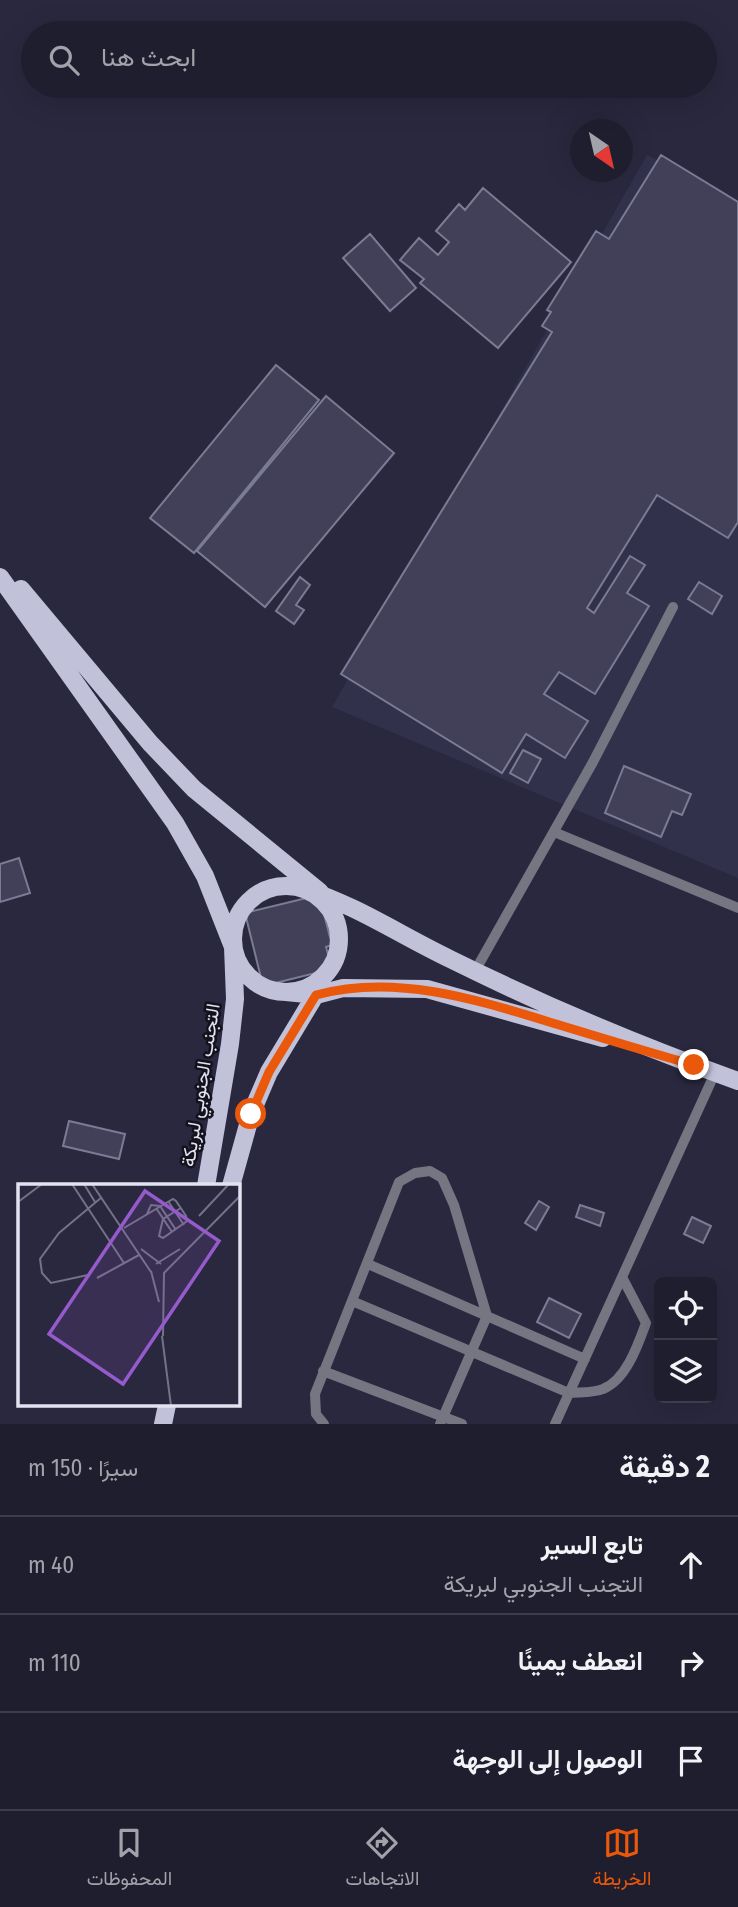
<!DOCTYPE html>
<html lang="ar">
<meta charset="utf-8">
<style>
:root{--surface:#1f1e2e;--page:#2c2b3a;--text:#f1f3f6;--muted:#a1a2aa;--line:#3c3c4a;--accent:#ea580c}
body{margin:0;font-family:"Fira Sans Condensed",Vazirmatn,sans-serif;background:var(--page);color:var(--text);direction:rtl}
.controls{position:absolute;right:21px;bottom:21px;display:grid;overflow:hidden;border-radius:10px;box-shadow:0 7px 28px #0002}
.controls button{width:63px;height:63px;display:grid;place-items:center;padding:0;border:0;border-bottom:2px solid var(--line);background:var(--surface);color:var(--text);font:35px sans-serif}
.compass{position:absolute;left:570px;top:119px;width:63px;height:63px;border-radius:50%;background:var(--surface);box-shadow:0 7px 28px #0002;rotate:146deg}
.stop{position:absolute;width:21px;height:21px;margin:-16px;border:5px solid #ea580c;border-radius:50%;background:#fff}
.stop.end{background:#ea580c;border-color:#fff;box-shadow:0 2px 7px #0008}
.list{margin:0;padding:0;list-style:none}
h2{display:flex;justify-content:space-between;align-items:center;height:91px;margin:0;padding:0 28px;font-size:30px}
h2 small{font-size:23px;font-weight:400;color:var(--muted)}
.list li{display:grid;grid-template-columns:46px 1fr auto;gap:21px;align-items:center;box-sizing:border-box;height:98px;padding:0 28px;border-top:2px solid var(--line)}
.list b{display:block;font-size:26px;white-space:nowrap}
.list p{margin:0;font-size:23px;white-space:nowrap;color:var(--muted)}
.list em{font-size:23px;font-style:normal;color:var(--muted)}
.icon{flex:none;width:38px;height:38px;fill:none;stroke:currentColor;stroke-width:2;stroke-linecap:round;stroke-linejoin:round}
.map{position:relative;flex:none;width:738px;height:1424px;overflow:hidden;direction:ltr}
.search{position:absolute;background:var(--surface);box-shadow:0 7px 28px #0002;left:21px;right:21px;top:21px;height:77px;display:flex;align-items:center;gap:18px;box-sizing:border-box;padding:0 24px;border-radius:38px;color:var(--muted);font-size:26px}
.sheet{height:385px;background:var(--surface)}
nav{display:flex;justify-content:space-around;align-items:center;box-sizing:border-box;height:98px;border-top:2px solid var(--line);background:var(--surface);font-size:19px;color:var(--muted)}
nav a{display:grid;justify-items:center;gap:4px}
nav .on{color:var(--accent)}
.map>svg:first-child{display:block}
.built{fill:#32314c}
.building{fill:#414058;stroke:#7c7b96;stroke-width:2}
.lines{fill:none;stroke-linecap:round;stroke-linejoin:round}
.lane{stroke:#767682;stroke-width:10}
.primary{stroke:#c1c1d9;stroke-width:18}
.route{stroke:#ea580c;stroke-width:9}
.labels{text-anchor:middle;stroke-width:5;stroke-linejoin:round;paint-order:stroke}
.street-label{font-size:19px;fill:#e2e2f1;stroke:#13121c}
.inset-road{fill:none;stroke:#737286;stroke-width:2}
.view{fill:#955acc;fill-opacity:0.15;stroke:#955acc;stroke-width:3.5}
.inset-edge{fill:none;stroke:#e2e2f1;stroke-width:3.5}
</style>
<div class="map">
<svg width="738" height="1424" viewBox="0 0 738 1424">
<rect width="100%" height="100%" fill="#29283e"/>
<!-- built -->
<path class="built" d="M 647,155 L 738,201 L 738,878 L 332,707 Z"/>
<!-- building -->
<path class="building" d="M 661,155 L 738,202 L 738,522 L 728,538 L 657,495 L 587,608 L 594,613 L 630,556 L 645,565 L 627,593 L 649,606 L 595,694 L 559,672 L 544,694 L 588,721 L 565,758 L 526,734 L 502,773 L 341,674 L 552,332 L 542,326 L 551,312 L 547,310 L 596,231 L 609,239 Z
M 483,188 L 571,262 L 498,348 L 420,283 L 424,279 L 400,260 L 419,238 L 438,255 L 449,242 L 436,231 L 459,204 L 465,210 Z
M 370,234 L 416,288 L 390,311 L 343,258 Z
M 276,365 L 319,400 L 194,553 L 150,518 Z
M 326,396 L 394,453 L 265,607 L 197,551 Z
M 300,577 L 310,585 L 296,605 L 304,610 L 294,624 L 276,611 Z
M 699,582 L 722,596 L 712,614 L 688,599 Z
M 523,750 L 541,759 L 528,783 L 510,773 Z
M 624,766 L 691,794 L 682,815 L 672,811 L 661,837 L 605,813 Z
M 19,858 L 30,893 L 0,902 L 0,864 Z
M 319,895 L 332,945 L 326,947 L 332,969 L 263,986 L 245,913 Z
M 69,1121 L 125,1134 L 119,1159 L 63,1146 Z
M 539,1201 L 549,1207 L 536,1230 L 525,1223 Z
M 580,1205 L 604,1213 L 600,1226 L 576,1217 Z
M 692,1217 L 711,1226 L 703,1243 L 684,1234 Z
M 549,1298 L 581,1314 L 569,1338 L 537,1322 Z"/>
<g class="lines">
<!-- lane -->
<path class="lane" d="M 554,832 L 738,908
M 475,971 L 593,762 L 673,607
M 368,1264 L 585,1359
M 352,1301 L 569,1393 C 580,1392 594,1393 603,1389 C 626,1380 638,1345 646,1323 L 622,1277
M 323,1371 L 462,1424
M 324,1424 L 316,1414 L 315,1394 L 399,1182 L 415,1173 L 430,1171 L 442,1178 L 454,1205 L 487,1316 L 440,1424
M 555,1424 L 715,1073"/>
<!-- primary -->
<path class="primary" d="M 0,577 L 175,823 L 205,876 L 233,947 L 235,999 L 230,1044 L 206,1186
M 21,589 L 150,743 L 194,789 L 320,892
M233 939a53 53 0 1 1 106 0a53 53 0 1 1-106 0Z
M 302,888 C 358,906 398,934 450,959 C 543,1005 640,1046 738,1081
M 286,992 L 316,995 L 343,988 L 427,989 L 603,1038
M 231,1186 L 251,1114 L 269,1072 L 319,989
M 163,1424 L 167,1405"/>
</g>
<g class="lines">
<!-- route -->
<path class="route" d="M 251,1114 L 269,1072 L 316,995 C 396,973 478,1000 556,1024 C 602,1038 648,1052 694,1065"/>
</g>
<g class="labels">
<!-- street labels -->
<g class="street-label">
<text transform="translate(200 1085) rotate(-81)" y="7">التجنب الجنوبي لبريكة</text>
</g>
</g>
<!-- overview -->
<g transform="translate(18 1184)">
<rect width="222" height="222" fill="#29283e"/>
<path class="inset-road" d="M 54,0 L 106,79M 66,0 L 77,18M 74,0 L 133,88M 150,17 L 166,41M 0,18 L 24,0M 138,24 L 154,48M 129,30 L 133,21 L 142,22 L 158,46M 181,32 L 211,0M 106,44 L 155,15 L 158,17 L 168,32 L 169,37 L 145,54 L 141,52 L 145,35 L 163,24M 123,65 L 143,80M 138,80 L 162,65M 133,87 L 141,118M 70,91 L 33,99 L 24,89 L 22,75 L 41,49 L 84,13M 79,94 L 121,71M 144,152 L 153,222M 145,152 L 146,89 L 223,11"/>
<path class="view" d="M 127,7 L 201,57 L 105,200 L 31,150 Z"/>
<rect width="222" height="222" class="inset-edge"/>
</g>
</svg>
<div class="controls">
<button><svg class="icon" aria-label="locate" viewBox="0 0 24 24"><circle cx="12" cy="12" r="6"/><path d="M12 2v4M12 18v4M2 12h4M18 12h4"/></svg></button>
<button><svg class="icon" aria-label="layers" viewBox="0 0 24 24"><path d="M12 4l9 5-9 5-9-5zM3 14l9 5 9-5"/></svg></button>
</div>
<svg class="compass" viewBox="-18 -18 36 36"><path d="M0-13l5 13h-10z" fill="#e53935"/><path d="M0 13l5-13h-10z" fill="#a1a2aa"/></svg>
<div class="stop" style="left:251px;top:1114px"></div>
<div class="stop end" style="left:694px;top:1065px"></div>
<div class="search"><svg class="icon" aria-label="search" viewBox="0 0 24 24"><circle cx="10" cy="10" r="6"/><path d="M15 15l6 6"/></svg>ابحث هنا</div>
</div>
<section class="sheet">
<h2>2 دقيقة<small>سيرًا · 150 m</small></h2>
<ul class="list">
<li><svg class="icon" aria-label="ahead" viewBox="0 0 24 24"><path d="M12 20V5M6 11l6-6 6 6"/></svg><div><b>تابع السير</b><p>التجنب الجنوبي لبريكة</p></div><em>40 m</em></li>
<li><svg class="icon" aria-label="right" viewBox="0 0 24 24"><path d="M7 20v-9h11M14 6l5 5-5 5"/></svg><div><b>انعطف يمينًا</b></div><em>110 m</em></li>
<li><svg class="icon" aria-label="arrive" viewBox="0 0 24 24"><path d="M6 21V4h12l-3 4 3 4H6"/></svg><div><b>الوصول إلى الوجهة</b></div></li>
</ul>
</section>
<nav>
<a class="on"><svg class="icon" aria-label="map" viewBox="0 0 24 24"><path d="M3 6l6-2 6 2 6-2v14l-6 2-6-2-6 2zM9 4v14M15 6v14"/></svg>الخريطة</a>
<a><svg class="icon" aria-label="directions" viewBox="0 0 24 24"><path d="M12 3l9 9-9 9-9-9zM9 14v-3h6M13 9l2 2-2 2"/></svg>الاتجاهات</a>
<a><svg class="icon" aria-label="saved" viewBox="0 0 24 24"><path d="M7 4h10v16l-5-4-5 4z"/></svg>المحفوظات</a>
</nav>
